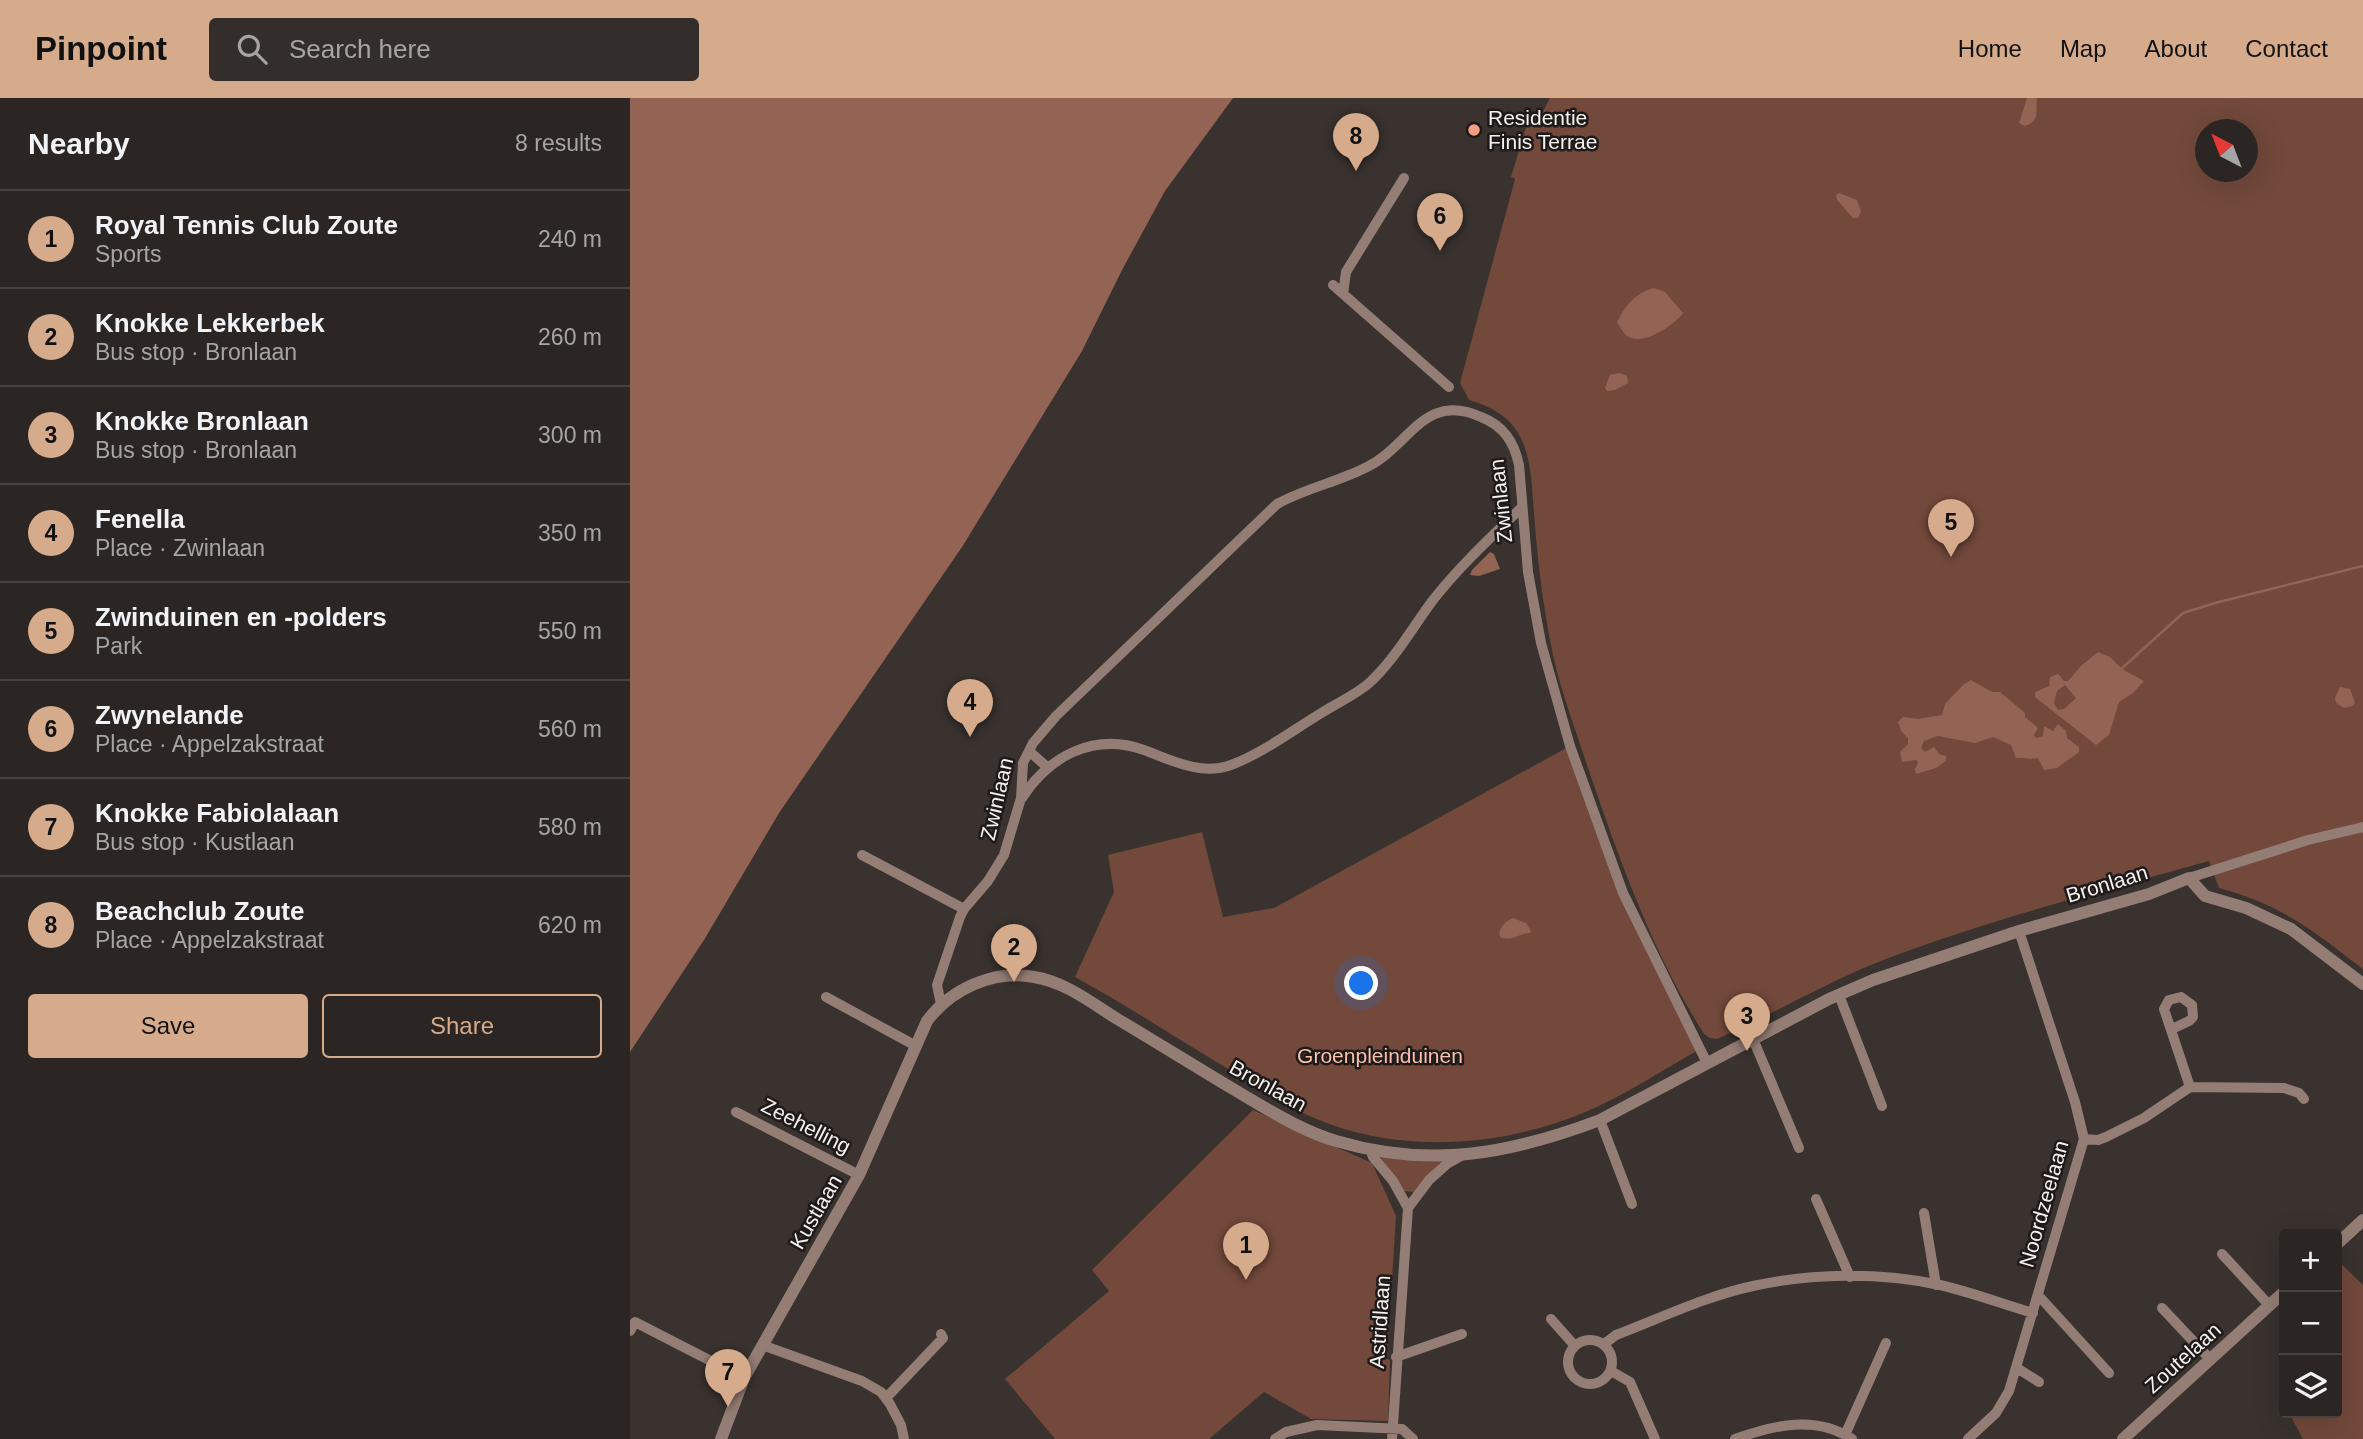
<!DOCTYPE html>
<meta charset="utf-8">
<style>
:root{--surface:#2b2623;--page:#332e2b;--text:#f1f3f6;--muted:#a6a5a6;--line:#474341;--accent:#d6ab8b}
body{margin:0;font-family:Arial,sans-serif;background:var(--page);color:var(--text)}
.controls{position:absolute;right:21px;bottom:21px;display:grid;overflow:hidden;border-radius:7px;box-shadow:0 7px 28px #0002}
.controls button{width:63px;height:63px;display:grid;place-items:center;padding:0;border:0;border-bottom:2px solid var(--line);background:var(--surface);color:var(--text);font:35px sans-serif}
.compass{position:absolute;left:1565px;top:21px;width:63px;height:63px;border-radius:50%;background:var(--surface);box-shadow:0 7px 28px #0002;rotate:318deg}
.you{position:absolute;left:732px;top:886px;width:24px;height:24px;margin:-18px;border:5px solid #fff;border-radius:50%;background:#1a73e8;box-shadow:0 0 0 10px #1a73e833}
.badge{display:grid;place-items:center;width:46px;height:46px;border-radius:50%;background:var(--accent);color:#111;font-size:23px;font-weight:700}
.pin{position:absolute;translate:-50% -58px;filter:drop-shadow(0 2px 4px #0008)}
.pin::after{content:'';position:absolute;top:37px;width:24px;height:21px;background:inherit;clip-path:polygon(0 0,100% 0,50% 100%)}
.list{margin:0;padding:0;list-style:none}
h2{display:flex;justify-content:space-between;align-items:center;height:91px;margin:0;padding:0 28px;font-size:30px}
h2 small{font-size:23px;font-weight:400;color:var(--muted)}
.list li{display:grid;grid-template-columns:46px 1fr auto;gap:21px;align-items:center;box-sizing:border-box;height:98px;padding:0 28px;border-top:2px solid var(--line)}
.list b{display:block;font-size:26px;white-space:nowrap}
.list p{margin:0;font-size:23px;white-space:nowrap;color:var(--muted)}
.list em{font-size:23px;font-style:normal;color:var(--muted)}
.actions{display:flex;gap:14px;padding:21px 28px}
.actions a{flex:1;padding:16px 0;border:2px solid var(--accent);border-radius:7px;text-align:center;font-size:24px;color:var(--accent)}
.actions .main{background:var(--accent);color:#111}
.icon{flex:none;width:38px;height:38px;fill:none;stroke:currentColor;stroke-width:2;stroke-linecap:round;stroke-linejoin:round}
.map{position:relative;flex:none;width:1733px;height:1341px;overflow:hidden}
header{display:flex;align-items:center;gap:42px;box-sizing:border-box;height:98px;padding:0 35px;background:var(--accent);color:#111}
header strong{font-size:33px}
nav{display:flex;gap:38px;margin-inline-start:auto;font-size:24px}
.search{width:490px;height:63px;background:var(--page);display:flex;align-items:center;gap:18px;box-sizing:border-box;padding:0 24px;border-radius:7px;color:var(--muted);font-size:26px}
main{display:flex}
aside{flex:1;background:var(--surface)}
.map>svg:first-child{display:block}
.green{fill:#72493b;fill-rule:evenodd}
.water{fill:#936454;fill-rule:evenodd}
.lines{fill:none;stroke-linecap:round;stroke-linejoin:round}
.stream{stroke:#936454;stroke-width:2.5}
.minor{stroke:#937d75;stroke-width:10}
.tertiary{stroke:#937d75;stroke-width:12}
.poi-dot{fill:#f39f83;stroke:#1e1a19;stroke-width:2.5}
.labels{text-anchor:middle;stroke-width:5;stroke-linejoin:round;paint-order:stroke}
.poi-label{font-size:21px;fill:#f6f1ef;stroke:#1e1a19;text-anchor:start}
.street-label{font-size:21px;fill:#f6f1ef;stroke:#1e1a19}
.park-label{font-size:21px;fill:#fbbea9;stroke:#1e1a19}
</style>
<header>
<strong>Pinpoint</strong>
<div class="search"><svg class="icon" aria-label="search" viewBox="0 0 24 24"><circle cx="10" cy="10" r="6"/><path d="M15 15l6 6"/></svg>Search here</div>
<nav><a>Home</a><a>Map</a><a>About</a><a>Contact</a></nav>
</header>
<main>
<aside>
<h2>Nearby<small>8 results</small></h2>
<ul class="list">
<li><span class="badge">1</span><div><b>Royal Tennis Club Zoute</b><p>Sports</p></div><em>240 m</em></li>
<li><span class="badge">2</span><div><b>Knokke Lekkerbek</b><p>Bus stop · Bronlaan</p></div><em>260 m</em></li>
<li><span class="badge">3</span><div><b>Knokke Bronlaan</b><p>Bus stop · Bronlaan</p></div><em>300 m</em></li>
<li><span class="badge">4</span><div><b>Fenella</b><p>Place · Zwinlaan</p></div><em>350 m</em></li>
<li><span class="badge">5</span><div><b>Zwinduinen en -polders</b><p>Park</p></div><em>550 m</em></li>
<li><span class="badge">6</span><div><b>Zwynelande</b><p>Place · Appelzakstraat</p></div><em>560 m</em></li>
<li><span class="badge">7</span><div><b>Knokke Fabiolalaan</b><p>Bus stop · Kustlaan</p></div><em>580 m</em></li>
<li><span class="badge">8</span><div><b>Beachclub Zoute</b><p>Place · Appelzakstraat</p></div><em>620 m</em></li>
</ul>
<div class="actions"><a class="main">Save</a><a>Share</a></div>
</aside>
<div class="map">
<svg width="1733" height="1341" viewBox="0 0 1733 1341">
<rect width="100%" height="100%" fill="#39322f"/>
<!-- green -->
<path class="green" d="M 920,0 L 1733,0 L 1733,871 C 1682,832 1652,807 1589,790 L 1579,763 C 1471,793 1361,821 1256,861 C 1198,883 1144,916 1087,941 L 1080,940 L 1074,936 C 1022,854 987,756 956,664 C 943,624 927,583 920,542 C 912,500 907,457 904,415 C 902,392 902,369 894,347 C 885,322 864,309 839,302 L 830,285 L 885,81 L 881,79 L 900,16 L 910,19 ZM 1576,32 L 1618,32 L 1618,74 L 1576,74 Z
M 940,648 L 993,795 L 1070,951 C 1033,972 997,996 958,1013 C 873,1049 770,1057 684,1020 C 656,1008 631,991 605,975 C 552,944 500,909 445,879 L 484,794 L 478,757 L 572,734 L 593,819 L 644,810 Z
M 623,1012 L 742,1065 L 766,1118 L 757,1261 L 760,1262 L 758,1323 L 681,1321 L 634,1294 L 579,1341 L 425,1341 L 375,1281 L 479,1193 L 462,1172 Z
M 749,1057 L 813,1062 L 813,1064 L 793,1082 L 785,1094 L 773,1093 Z
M 1707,1162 L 1733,1187 L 1733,1341 L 1673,1341 L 1659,1315 L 1707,1315 Z"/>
<!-- water -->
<path class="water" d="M 0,0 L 603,0 L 535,93 L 492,172 L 452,253 L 332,449 L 149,715 L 74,842 L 0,954 Z
M 1397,0 L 1407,0 C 1405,13 1411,23 1395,28 L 1389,25 Z
M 1209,95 L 1227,102 L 1231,113 L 1228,120 L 1223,120 L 1207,102 L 1206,97 Z
M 1024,190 L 1035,194 L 1053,215 C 1044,227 1013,249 997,238 C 993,235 990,228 987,224 C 996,207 1005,195 1024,190 Z
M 989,275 L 997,278 L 998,285 L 985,292 L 977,293 L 975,290 L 980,277 Z
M 860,454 L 864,456 L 870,471 L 849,478 L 840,477 L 842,472 Z
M 1468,554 L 1480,559 L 1492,571 L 1514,583 L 1503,595 L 1489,604 L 1479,637 L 1466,647 L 1410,603 L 1405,599 L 1405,594 L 1419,588 L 1420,579 L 1428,576 L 1434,583 L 1438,583 L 1452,567 ZM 1435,587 L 1446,600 L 1434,611 L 1428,612 L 1424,605 L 1427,593 Z
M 1341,582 L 1362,594 L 1370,594 L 1395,615 L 1395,619 L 1408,630 L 1404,637 L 1406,640 L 1413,638 L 1414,628 L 1423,633 L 1428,626 L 1436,633 L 1437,640 L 1449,649 L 1449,654 L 1427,670 L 1414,672 L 1408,660 C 1399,662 1394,659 1386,660 L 1381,647 L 1363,639 L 1345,645 L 1308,638 L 1294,643 L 1291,650 L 1295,654 L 1304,649 L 1309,656 L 1316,658 L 1316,663 L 1306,670 L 1286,676 L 1285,671 L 1288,665 L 1287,662 L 1272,664 L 1270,654 L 1278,646 L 1278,640 L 1271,633 L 1268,624 L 1273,619 L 1288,621 L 1312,617 L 1315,606 L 1334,586 Z
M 1710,589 L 1720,591 L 1725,605 L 1722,608 L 1714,610 L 1706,605 L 1705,600 Z
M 883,820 L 896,825 L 901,833 L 900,835 C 889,835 882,844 870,839 C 867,831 876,823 883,820 Z"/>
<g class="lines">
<!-- stream -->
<path class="stream" d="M 1491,571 L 1553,515 L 1585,505 L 1733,468"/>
<!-- minor -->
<path class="minor" d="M 703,187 L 819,289
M 713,196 L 716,174 L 774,80
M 399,653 L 417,669
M 392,700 C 419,658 464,634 514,652 C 541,662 571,678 601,667 C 633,655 663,632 693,614 C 707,605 725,597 738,586 C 764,563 782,530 803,502 C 829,469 861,439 891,410
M 232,757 L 334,811
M 1559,780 L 1678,742 L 1733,729
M 1209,897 L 1252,1008
M 196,899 L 286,948
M 311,906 L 307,887 L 330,819 L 334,811 L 358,783 L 374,757 L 391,700 L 393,665 L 403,645 L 426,618 L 647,406 C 676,390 708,384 737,369 C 780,348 794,293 851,319 C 874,328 884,344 889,367 L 898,474 L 911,545 L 940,648 L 993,795 L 1077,965
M 1542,931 L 1559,923 L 1563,919 L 1562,907 L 1551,899 L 1539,902 L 1534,911 L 1560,989
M 1123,941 L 1169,1050
M 106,1014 L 229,1077
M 970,1022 L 1002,1106
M 1454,1041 L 1468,1042 L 1476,1039 L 1514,1020 L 1560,989 L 1654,990 L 1669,995 L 1674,1001
M 740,1051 L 743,1059 L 763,1083 L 778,1110
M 1186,1101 L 1220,1179
M 1294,1115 L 1306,1187
M 1592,1156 L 1639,1207
M 1408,1197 L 1479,1275
M 1532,1210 L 1580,1261
M 921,1221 L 945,1248
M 0,1233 L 5,1224 L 114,1280
M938 1264a22 22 0 1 1 44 0a22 22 0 1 1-44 0Z
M 974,1246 L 986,1237 C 1031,1220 1076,1198 1123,1188 C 1182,1175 1250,1174 1310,1187 C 1341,1194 1372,1206 1403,1215
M 132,1247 L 232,1283 L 251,1294 L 260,1306 L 271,1327 L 274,1341
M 766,1259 L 832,1236
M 1387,1270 L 1409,1284
M 981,1273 L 1000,1284 L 1025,1341
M 256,1300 L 313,1240 L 311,1236
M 1215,1337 L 1256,1245
M 645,1341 L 656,1334 L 687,1327 L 772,1331 L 783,1341
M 762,1341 L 778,1110 L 799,1082 L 817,1066 L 833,1057
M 1105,1341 C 1144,1327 1186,1317 1222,1341
M 1338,1341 L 1366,1315 L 1379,1293 L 1454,1041 L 1445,1004 L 1389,833"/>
<!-- tertiary -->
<path class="tertiary" d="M 1707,1146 L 1733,1122
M 91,1341 L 114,1280 L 229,1077 L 297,923 C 321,891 364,871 404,879 C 436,884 463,906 489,922 C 536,950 582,979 630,1007 C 654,1021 679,1035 706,1043 C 801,1071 880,1056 970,1022 L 1199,901 L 1243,882 L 1389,833 L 1519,796 L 1559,780 L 1575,798 L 1616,810 L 1661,831 L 1733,886
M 1493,1341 L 1654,1194"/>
</g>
<!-- markers -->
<circle class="poi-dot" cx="844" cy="32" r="7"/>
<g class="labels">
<!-- poi labels -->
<g class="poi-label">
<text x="858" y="27">Residentie<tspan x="858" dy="24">Finis Terrae</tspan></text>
</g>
<!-- street labels -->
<g class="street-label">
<text transform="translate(871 403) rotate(-96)" y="7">Zwinlaan</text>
<text transform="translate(367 701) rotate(-77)" y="7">Zwinlaan</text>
<text transform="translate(1477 786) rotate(-17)" y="7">Bronlaan</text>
<text transform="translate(638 988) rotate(29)" y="7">Bronlaan</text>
<text transform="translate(176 1028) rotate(27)" y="7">Zeehelling</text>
<text transform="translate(1414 1106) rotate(-74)" y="7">Noordzeelaan</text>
<text transform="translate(186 1114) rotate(-60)" y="7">Kustlaan</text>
<text transform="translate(750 1224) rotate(-86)" y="7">Astridlaan</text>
<text transform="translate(1553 1260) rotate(-42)" y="7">Zoutelaan</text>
</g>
<!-- park labels -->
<g class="park-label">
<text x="750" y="965">Groenpleinduinen</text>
</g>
</g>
</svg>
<div class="controls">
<button>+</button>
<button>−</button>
<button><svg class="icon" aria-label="layers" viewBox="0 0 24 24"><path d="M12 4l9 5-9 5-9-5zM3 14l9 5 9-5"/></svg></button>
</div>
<svg class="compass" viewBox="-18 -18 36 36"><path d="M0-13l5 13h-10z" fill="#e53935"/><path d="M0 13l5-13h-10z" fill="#a6a5a6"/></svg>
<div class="you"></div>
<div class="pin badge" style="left:616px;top:1182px">1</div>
<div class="pin badge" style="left:384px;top:884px">2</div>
<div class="pin badge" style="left:1117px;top:953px">3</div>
<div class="pin badge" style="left:340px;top:639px">4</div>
<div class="pin badge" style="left:1321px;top:459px">5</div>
<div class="pin badge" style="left:810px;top:153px">6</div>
<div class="pin badge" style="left:98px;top:1309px">7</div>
<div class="pin badge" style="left:726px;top:73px">8</div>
</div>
</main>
